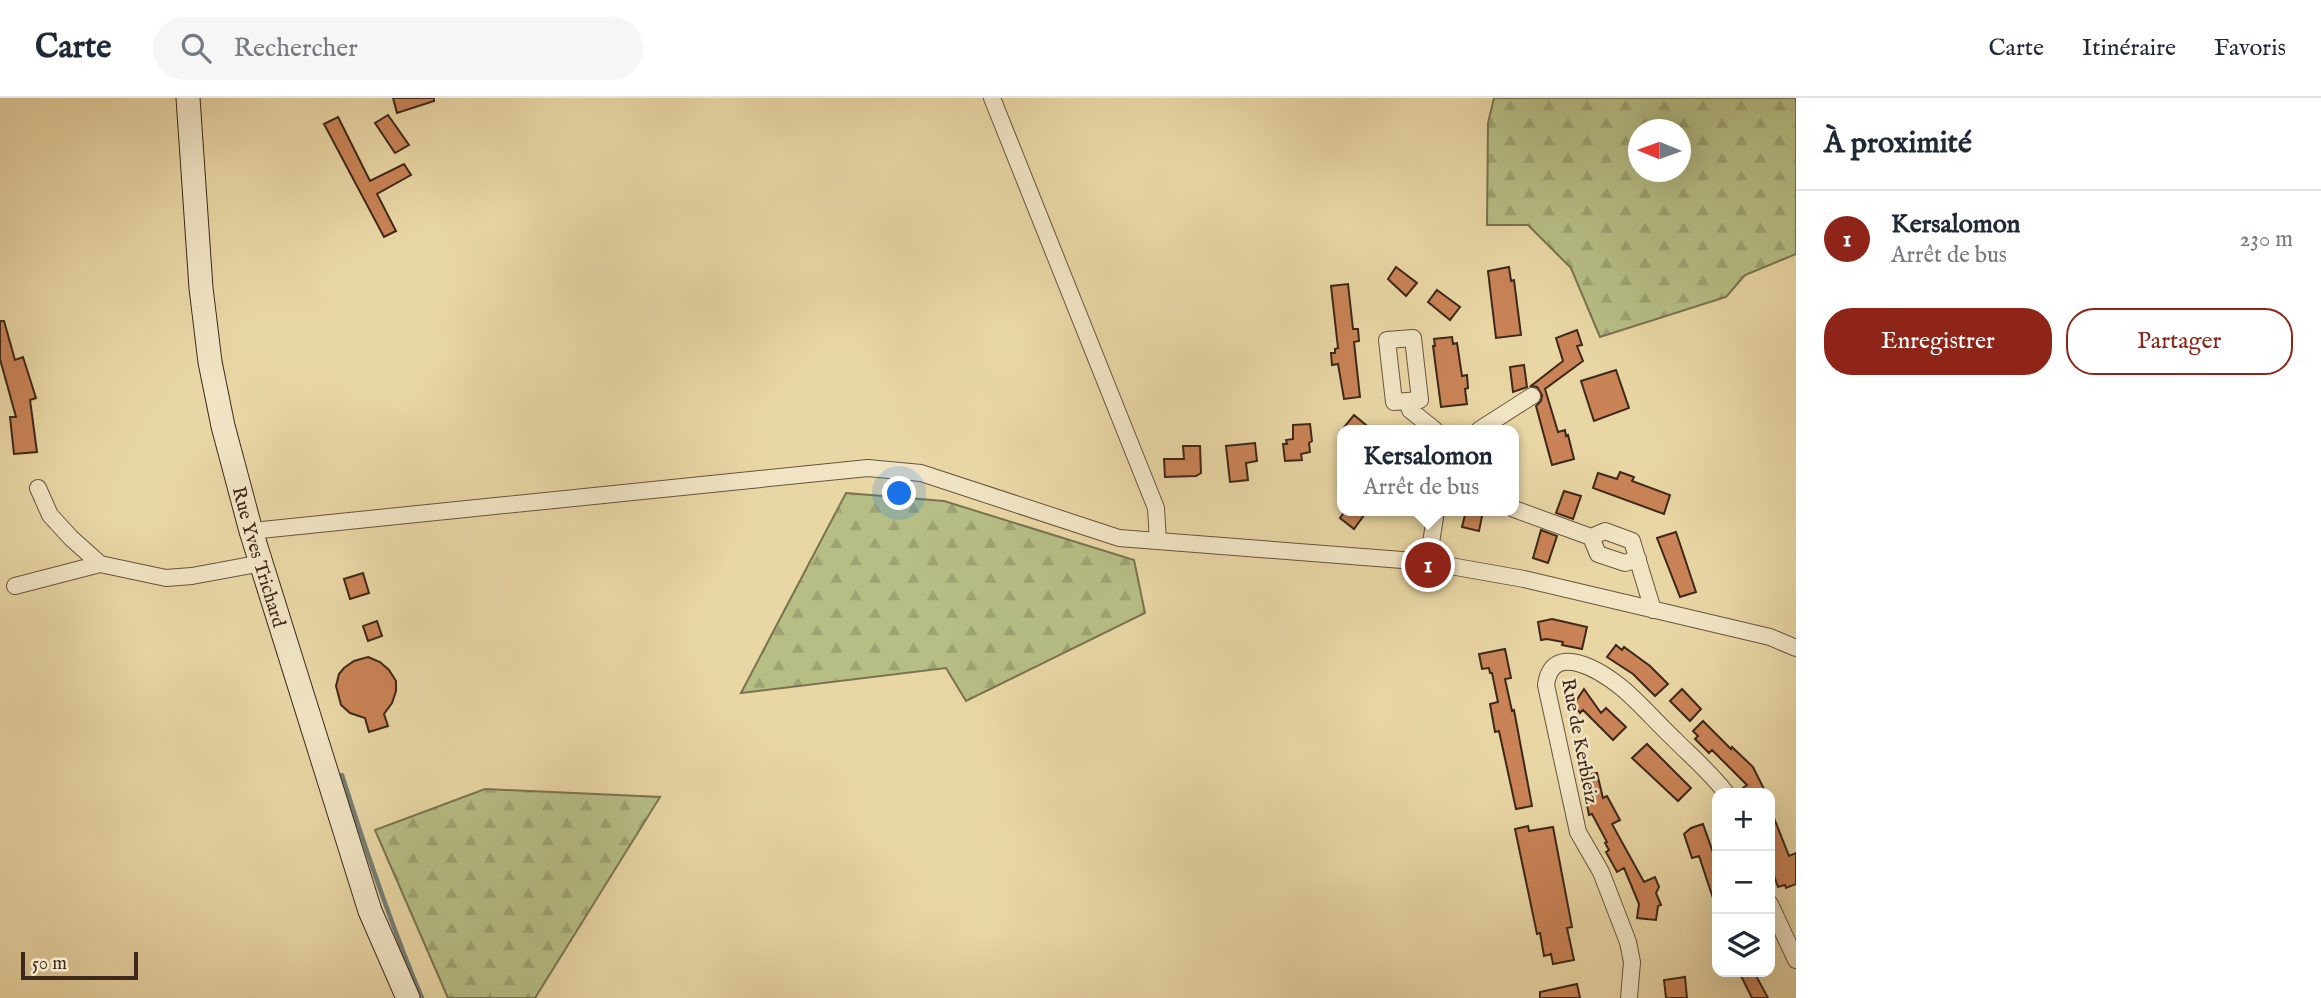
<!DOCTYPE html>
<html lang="fr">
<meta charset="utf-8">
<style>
:root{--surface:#fff;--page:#f6f6f7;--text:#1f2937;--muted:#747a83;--line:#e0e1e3;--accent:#8f2418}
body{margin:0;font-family:"IM FELL English",serif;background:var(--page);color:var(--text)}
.controls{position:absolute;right:21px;bottom:21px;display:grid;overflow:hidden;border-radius:14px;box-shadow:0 7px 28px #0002}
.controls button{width:63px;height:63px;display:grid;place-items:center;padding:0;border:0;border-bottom:2px solid var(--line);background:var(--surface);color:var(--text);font:35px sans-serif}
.compass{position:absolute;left:1628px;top:21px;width:63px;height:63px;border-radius:50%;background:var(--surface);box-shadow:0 7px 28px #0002;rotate:271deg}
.scale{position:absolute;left:21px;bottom:18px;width:117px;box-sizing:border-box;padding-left:7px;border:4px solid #3d281b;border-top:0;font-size:19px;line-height:24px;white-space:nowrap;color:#3d281b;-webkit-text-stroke:5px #f0e4c4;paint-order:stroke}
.you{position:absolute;left:900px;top:396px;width:24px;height:24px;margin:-18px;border:5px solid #fff;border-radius:50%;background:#1a73e8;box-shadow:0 0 0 10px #1a73e833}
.badge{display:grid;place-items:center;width:46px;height:46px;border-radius:50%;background:var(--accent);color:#fff;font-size:23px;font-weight:700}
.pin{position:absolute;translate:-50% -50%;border:4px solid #fff;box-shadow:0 2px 7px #0006}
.popup{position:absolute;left:1337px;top:327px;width:182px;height:91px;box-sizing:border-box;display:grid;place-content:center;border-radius:14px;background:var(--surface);filter:drop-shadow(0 2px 5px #0005);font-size:23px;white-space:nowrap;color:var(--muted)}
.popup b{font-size:26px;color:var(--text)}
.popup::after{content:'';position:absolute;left:50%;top:100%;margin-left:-14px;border:14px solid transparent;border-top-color:var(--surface)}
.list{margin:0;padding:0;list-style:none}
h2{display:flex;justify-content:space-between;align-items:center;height:91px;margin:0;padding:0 28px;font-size:30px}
h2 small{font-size:23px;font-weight:400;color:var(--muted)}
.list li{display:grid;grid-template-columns:46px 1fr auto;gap:21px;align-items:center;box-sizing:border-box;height:98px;padding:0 28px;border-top:2px solid var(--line)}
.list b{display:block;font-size:26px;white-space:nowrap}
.list p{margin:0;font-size:23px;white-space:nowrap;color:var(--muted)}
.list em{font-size:23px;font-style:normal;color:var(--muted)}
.actions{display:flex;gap:14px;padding:21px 28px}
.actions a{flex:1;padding:16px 0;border:2px solid var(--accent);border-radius:28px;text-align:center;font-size:24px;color:var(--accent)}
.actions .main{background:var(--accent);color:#fff}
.icon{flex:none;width:38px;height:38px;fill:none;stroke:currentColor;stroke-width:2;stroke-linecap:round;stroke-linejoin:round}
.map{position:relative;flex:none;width:1796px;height:900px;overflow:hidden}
header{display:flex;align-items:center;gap:42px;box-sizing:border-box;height:98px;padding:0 35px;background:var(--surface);border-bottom:2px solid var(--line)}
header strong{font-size:33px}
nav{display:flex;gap:38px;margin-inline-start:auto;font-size:24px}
.search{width:490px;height:63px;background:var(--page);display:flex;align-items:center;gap:18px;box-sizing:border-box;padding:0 24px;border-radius:38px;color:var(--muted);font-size:26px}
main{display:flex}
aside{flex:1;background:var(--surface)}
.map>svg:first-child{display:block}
.forest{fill:url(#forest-firs);stroke:#7a7350;stroke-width:2;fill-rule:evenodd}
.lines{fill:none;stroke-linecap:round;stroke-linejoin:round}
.stream{stroke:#747e74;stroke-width:4.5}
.building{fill:#c98356;stroke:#3d281b;stroke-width:2}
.street-casing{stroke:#68543d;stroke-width:18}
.secondary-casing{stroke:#3d281b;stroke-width:25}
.street{stroke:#f0e4c4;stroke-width:16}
.secondary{stroke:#f0e4c4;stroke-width:23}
.labels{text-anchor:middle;stroke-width:5;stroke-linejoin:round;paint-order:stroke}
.street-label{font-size:19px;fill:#3d281b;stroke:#f0e4c4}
</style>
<header>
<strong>Carte</strong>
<div class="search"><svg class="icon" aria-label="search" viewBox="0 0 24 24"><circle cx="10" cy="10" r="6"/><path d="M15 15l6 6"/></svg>Rechercher</div>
<nav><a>Carte</a><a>Itinéraire</a><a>Favoris</a></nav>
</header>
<main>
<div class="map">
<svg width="1796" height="900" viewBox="0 0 1796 900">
<defs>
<pattern id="forest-firs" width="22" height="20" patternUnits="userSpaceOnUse" patternTransform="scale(1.75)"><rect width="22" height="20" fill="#b6be85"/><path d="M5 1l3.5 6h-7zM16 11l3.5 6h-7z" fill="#9da372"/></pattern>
</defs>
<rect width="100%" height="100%" fill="#e8d6a4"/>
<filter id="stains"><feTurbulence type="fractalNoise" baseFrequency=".00286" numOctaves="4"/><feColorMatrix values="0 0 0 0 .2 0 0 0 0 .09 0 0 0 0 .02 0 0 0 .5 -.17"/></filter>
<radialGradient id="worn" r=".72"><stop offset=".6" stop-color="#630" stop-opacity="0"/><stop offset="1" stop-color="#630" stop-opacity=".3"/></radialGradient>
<!-- forest -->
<path class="forest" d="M 1494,0 L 1796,0 L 1796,156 L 1745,177 L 1726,199 L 1600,239 L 1571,170 L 1528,127 L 1487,127 L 1488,25 ZM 1638,32 L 1680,32 L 1680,74 L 1638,74 Z
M 846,395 L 944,403 L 1134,462 L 1145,515 L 966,603 L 946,570 L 741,595 Z
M 485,691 L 660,699 L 535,900 L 448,900 L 375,732 Z"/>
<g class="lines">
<!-- stream -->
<path class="stream" d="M 342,677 C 366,753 391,827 422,900"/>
</g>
<!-- building -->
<path class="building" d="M 393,0 L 434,0 L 434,3 L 397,15 Z
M 388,17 L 409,47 L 395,55 L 375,25 Z
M 338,19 L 370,83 L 404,66 L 411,77 L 377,96 L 396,133 L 384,139 L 324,26 Z
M 1396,169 L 1417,185 L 1406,198 L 1388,181 Z
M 1509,169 L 1511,183 L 1514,182 L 1521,237 L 1496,240 L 1488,173 Z
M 1348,186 L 1353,231 L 1358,231 L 1359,243 L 1354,244 L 1360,299 L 1344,301 L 1338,266 L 1332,267 L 1331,255 L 1335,255 L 1335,251 L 1338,250 L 1331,188 Z
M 1437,192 L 1460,209 L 1450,222 L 1428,204 Z
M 0,223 L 4,223 L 15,262 L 23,259 L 36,300 L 30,302 L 37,354 L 14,356 L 10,319 L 16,319 L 0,261 Z
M 1577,232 L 1582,247 L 1577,248 L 1583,263 L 1545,291 L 1558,334 L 1565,332 L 1566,338 L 1568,337 L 1574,361 L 1552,367 L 1536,308 L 1541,303 L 1542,297 L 1537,289 L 1531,288 L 1563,263 L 1556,240 Z
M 1452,239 L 1453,246 L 1457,245 L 1462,278 L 1467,277 L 1468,290 L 1465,291 L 1467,306 L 1441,309 L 1433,248 L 1435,248 L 1434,241 Z
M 1524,267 L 1527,289 L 1513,294 L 1510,269 Z
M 1616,272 L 1629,310 L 1594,323 L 1581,283 Z
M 1354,317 L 1372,332 L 1342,332 Z
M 1310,326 L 1312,343 L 1309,345 L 1310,354 L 1301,356 L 1302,362 L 1285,363 L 1283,346 L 1287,346 L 1286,342 L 1293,341 L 1293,327 Z
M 1255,345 L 1257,363 L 1246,365 L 1248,382 L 1230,384 L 1226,348 Z
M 1183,348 L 1200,348 L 1201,375 L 1196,378 L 1165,379 L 1164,361 L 1184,361 Z
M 1620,374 L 1634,379 L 1632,383 L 1670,397 L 1664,416 L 1593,390 L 1598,375 L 1617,381 Z
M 1564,393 L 1581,398 L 1573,421 L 1556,415 Z
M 1345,413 L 1367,413 L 1354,431 L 1340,420 Z
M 1466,413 L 1483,413 L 1479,433 L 1462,429 Z
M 1541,432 L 1557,438 L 1548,465 L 1533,460 Z
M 1676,434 L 1696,494 L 1680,499 L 1657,440 Z
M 363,475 L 369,495 L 350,501 L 344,481 Z
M 1552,521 L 1587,529 L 1582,551 L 1562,547 L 1563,544 L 1547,541 L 1541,542 L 1538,524 Z
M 377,523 L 382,538 L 368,543 L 363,528 Z
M 1616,547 L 1622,552 L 1624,549 L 1650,568 L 1668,586 L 1655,598 L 1633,576 L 1607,559 Z
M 1505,551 L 1511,580 L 1505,581 L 1512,613 L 1514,612 L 1532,708 L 1516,711 L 1499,633 L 1495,634 L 1490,606 L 1498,604 L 1492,575 L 1490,575 L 1489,570 L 1482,571 L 1479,556 Z
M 368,559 L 380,564 L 389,572 L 396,583 L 396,593 L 392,605 L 384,616 L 388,628 L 369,634 L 365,620 L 350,615 L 341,607 L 336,588 L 339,576 L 344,570 L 354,563 Z
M 1584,591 L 1601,615 L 1606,610 L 1626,629 L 1613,642 L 1583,612 L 1580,615 L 1574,606 Z
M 1682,591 L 1701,611 L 1690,623 L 1670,603 Z
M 1703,623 L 1731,651 L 1732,649 L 1753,669 L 1766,695 L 1736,695 L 1747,687 L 1712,652 L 1709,655 L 1695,641 L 1698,638 L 1693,633 Z
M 1647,646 L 1691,690 L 1678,703 L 1632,660 Z
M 1597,675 L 1603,700 L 1607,698 L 1620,722 L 1612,726 L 1644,784 L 1655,779 L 1659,789 L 1656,795 L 1661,807 L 1658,808 L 1656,822 L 1637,820 L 1639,806 L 1624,770 L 1617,774 L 1606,754 L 1609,752 L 1605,745 L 1607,744 L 1592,716 L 1589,717 L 1581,678 Z
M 1770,710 L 1789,758 L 1796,755 L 1796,786 L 1786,790 L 1785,787 L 1778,789 L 1770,766 Z
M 1703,726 L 1715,760 L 1717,759 L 1717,806 L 1715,806 L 1699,758 L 1692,760 L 1684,736 L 1691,730 Z
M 1528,728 L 1529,733 L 1553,729 L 1572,829 L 1567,830 L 1574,862 L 1553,866 L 1551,856 L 1544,858 L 1540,835 L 1537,836 L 1515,731 Z
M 1739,874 L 1754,874 L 1768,900 L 1752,900 Z
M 1685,879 L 1687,900 L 1666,900 L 1664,882 Z
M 1577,886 L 1580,900 L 1540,900 L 1540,894 Z"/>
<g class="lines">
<defs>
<path id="street" d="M 992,0 L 1156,410 L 1158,443
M 1413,240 L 1420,302 L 1394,304 L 1387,242 Z
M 1407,303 L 1410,312 L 1435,332
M 1479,332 L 1532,298
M 38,390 L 50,417 L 71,440 L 100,466 L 166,480 L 192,478 L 262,465
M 1514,411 L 1591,439 L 1605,433 L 1632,443 L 1653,512
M 251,433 L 868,370 L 921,375 L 1119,440 L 1428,464 L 1524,481 L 1770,539 L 1796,550
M 1591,439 L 1598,456 L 1625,465 L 1638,461
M 1428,464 L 1436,413
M 15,488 L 100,466
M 1770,806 L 1796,862
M 1629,900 L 1632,864 L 1628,844 L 1601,774 L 1578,734 L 1546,587 C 1552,542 1601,573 1622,590 C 1640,605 1656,624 1673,640 C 1691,658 1711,675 1726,695"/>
<g id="secondary">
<path id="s1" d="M 188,0 L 201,190 L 210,264 L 223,328 L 251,433 L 370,813 L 408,900"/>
</g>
</defs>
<!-- street casing -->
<use href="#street" class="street-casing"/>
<!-- secondary casing -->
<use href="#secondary" class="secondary-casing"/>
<!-- street -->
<use href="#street" class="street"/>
<!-- secondary -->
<use href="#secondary" class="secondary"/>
</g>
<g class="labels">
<!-- street labels -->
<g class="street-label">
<text dy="7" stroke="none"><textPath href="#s1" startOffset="466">Rue Yves Trichard</textPath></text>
<text transform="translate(1581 643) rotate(79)" y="7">Rue de Kerbleiz</text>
</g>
</g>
<rect width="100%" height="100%" filter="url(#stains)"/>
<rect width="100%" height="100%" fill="url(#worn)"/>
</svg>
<div class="controls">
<button>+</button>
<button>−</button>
<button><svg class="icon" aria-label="layers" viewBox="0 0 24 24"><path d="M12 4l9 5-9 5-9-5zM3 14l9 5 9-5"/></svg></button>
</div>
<svg class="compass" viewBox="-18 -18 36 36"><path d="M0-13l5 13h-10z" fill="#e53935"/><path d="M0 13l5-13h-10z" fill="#747a83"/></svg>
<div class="scale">50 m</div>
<div class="you"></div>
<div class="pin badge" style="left:1428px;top:467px">1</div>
<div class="popup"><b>Kersalomon</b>Arrêt de bus</div>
</div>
<aside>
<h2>À proximité<small></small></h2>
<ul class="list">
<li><span class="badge">1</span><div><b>Kersalomon</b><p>Arrêt de bus</p></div><em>230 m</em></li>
</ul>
<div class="actions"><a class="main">Enregistrer</a><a>Partager</a></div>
</aside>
</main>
